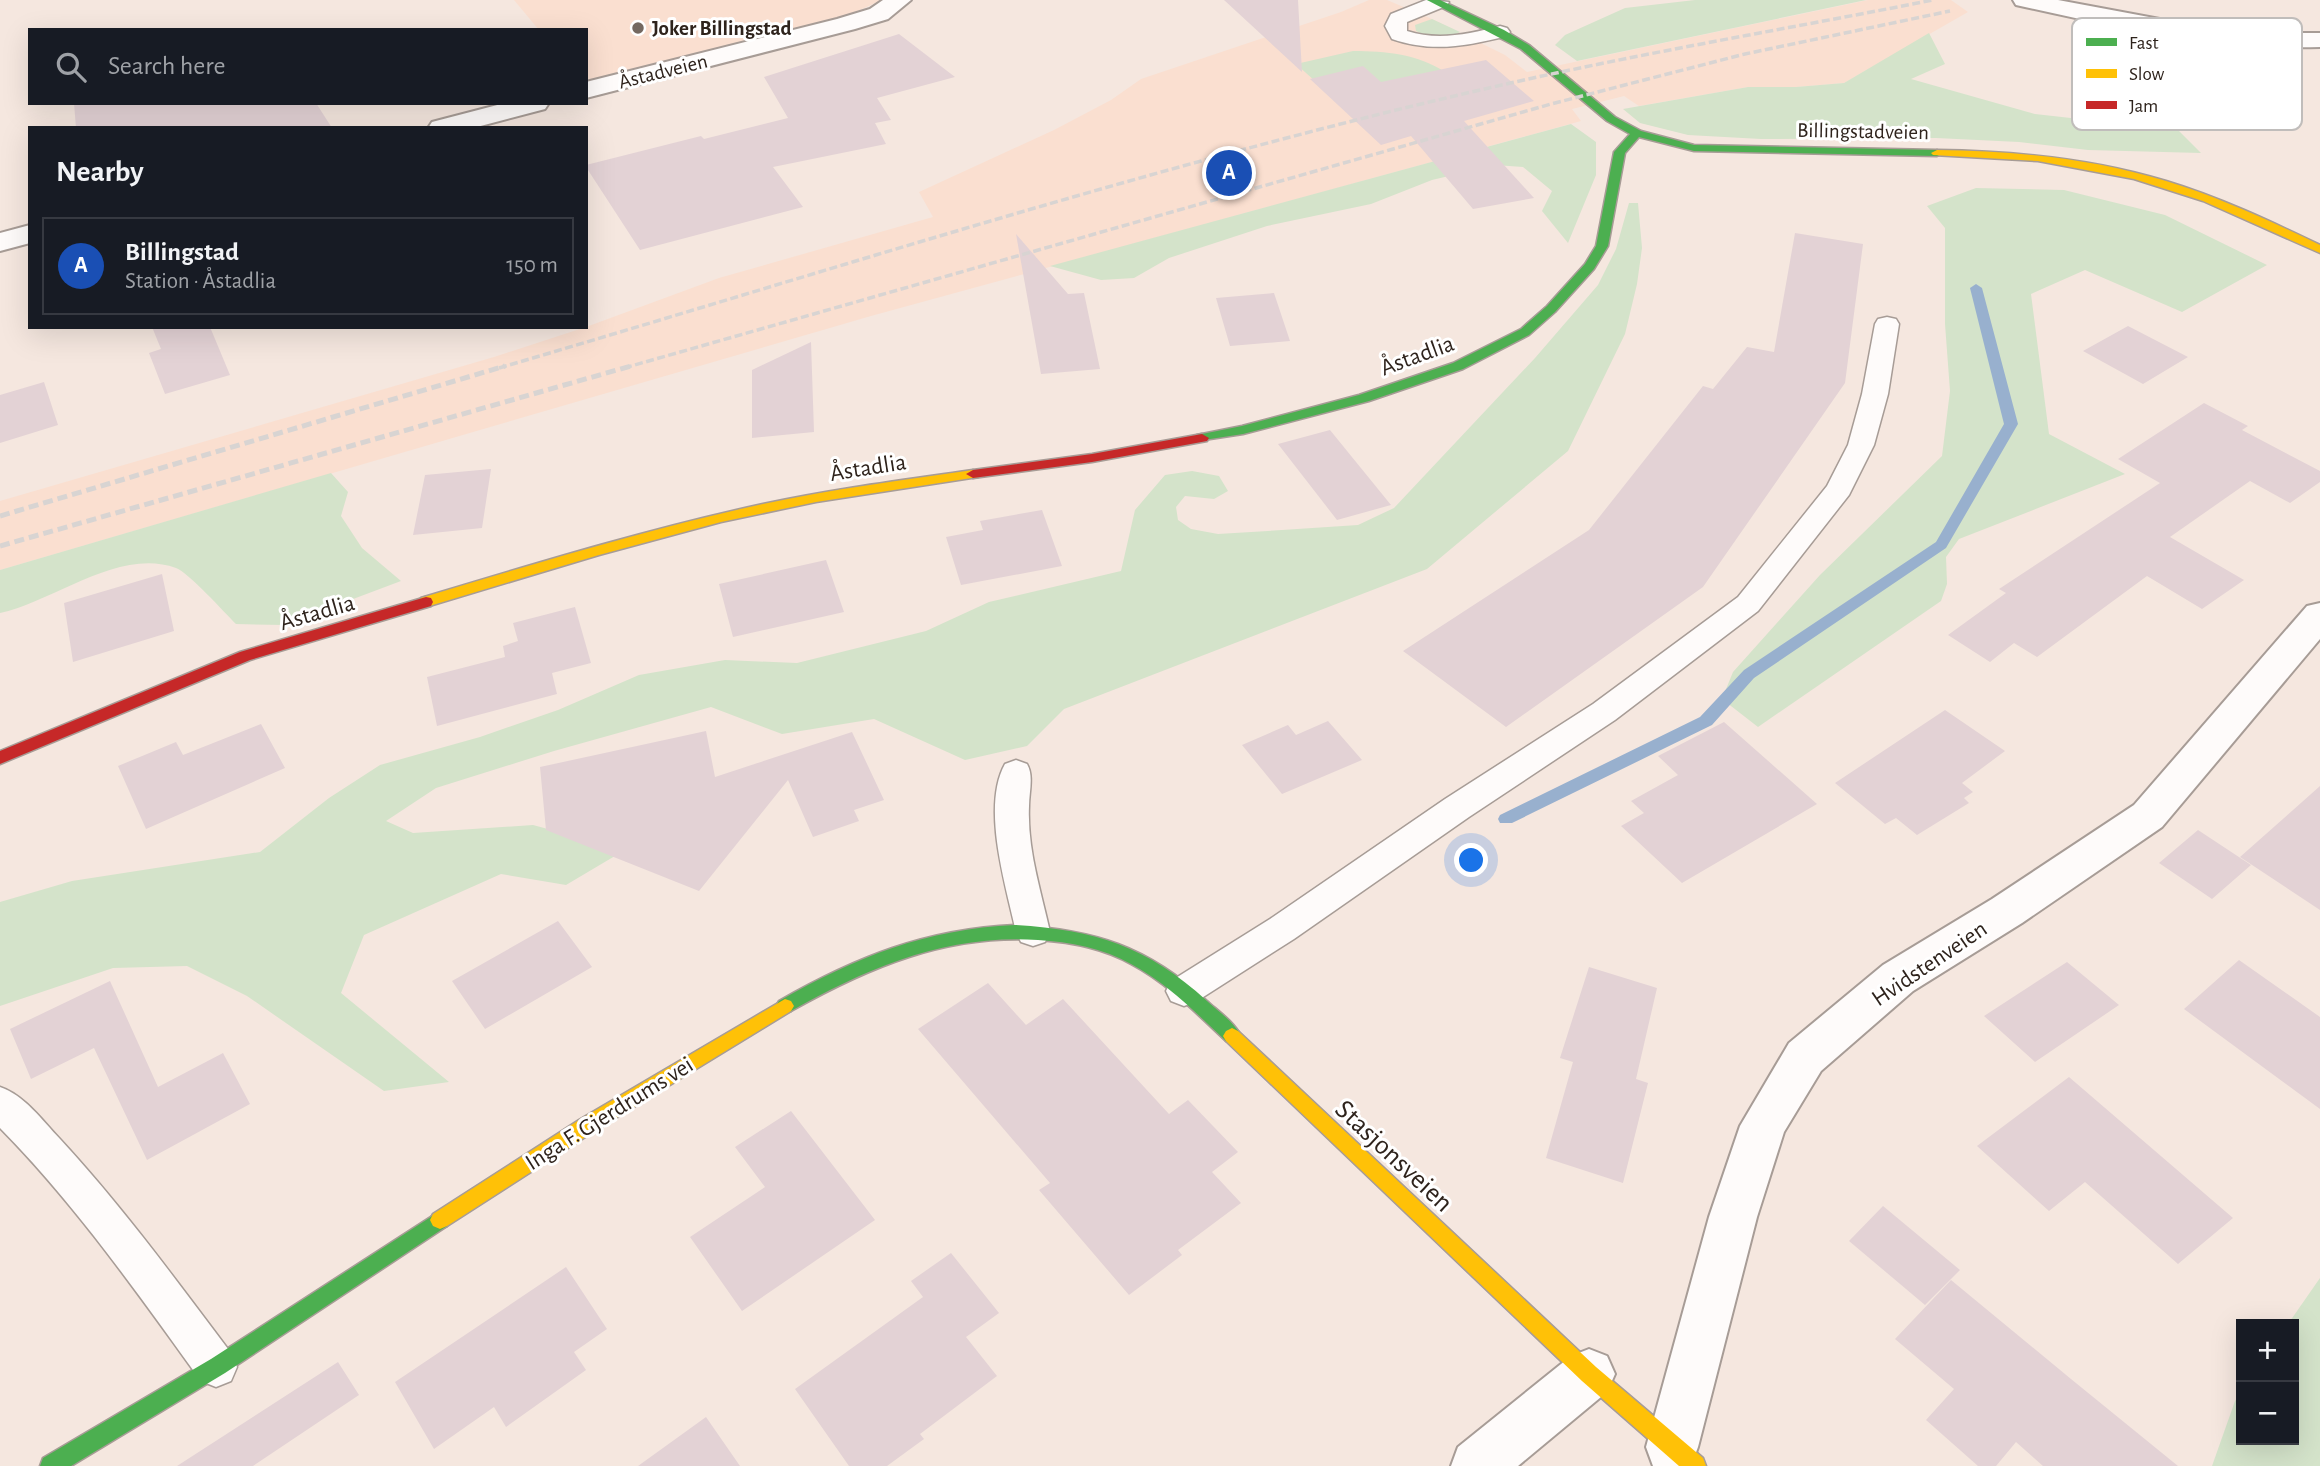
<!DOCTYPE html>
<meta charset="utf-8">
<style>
:root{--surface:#171b24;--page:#20242c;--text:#f1f3f6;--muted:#9ea1a6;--line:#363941;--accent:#2563eb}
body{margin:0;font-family:"Alegreya Sans",sans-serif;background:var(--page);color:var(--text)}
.controls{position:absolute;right:21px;bottom:21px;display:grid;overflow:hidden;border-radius:0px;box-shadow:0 7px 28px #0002}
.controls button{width:63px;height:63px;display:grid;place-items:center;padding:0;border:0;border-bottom:2px solid var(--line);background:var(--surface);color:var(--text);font:35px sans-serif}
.you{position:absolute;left:1472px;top:861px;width:24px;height:24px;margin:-18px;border:5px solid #fff;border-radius:50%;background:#1a73e8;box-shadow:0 0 0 10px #1a73e833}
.badge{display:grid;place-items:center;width:46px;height:46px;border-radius:50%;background:var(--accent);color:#fff;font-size:23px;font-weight:700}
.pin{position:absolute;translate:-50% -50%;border:4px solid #fff;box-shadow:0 2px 7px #0006}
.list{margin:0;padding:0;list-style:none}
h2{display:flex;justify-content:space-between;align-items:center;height:91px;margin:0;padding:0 28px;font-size:30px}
h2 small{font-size:23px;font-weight:400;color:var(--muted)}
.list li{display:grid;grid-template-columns:46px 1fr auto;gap:21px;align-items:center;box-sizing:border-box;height:98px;margin:0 14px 14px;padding:0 14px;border:2px solid var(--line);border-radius:0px}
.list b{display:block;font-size:26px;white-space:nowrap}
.list p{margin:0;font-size:23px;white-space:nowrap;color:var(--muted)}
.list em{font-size:23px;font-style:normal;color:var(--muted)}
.icon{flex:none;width:38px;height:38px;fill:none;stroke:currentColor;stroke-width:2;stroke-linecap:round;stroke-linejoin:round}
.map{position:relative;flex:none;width:2320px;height:1466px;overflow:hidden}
.search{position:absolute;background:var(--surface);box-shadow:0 7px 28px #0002;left:28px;top:28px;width:560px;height:77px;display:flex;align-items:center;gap:18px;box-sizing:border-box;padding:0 24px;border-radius:0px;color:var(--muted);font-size:26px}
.panel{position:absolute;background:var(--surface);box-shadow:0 7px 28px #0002;left:28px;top:126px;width:560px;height:203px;border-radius:0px}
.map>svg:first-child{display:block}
.built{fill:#fadfd0}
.green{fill:#d4e3ca}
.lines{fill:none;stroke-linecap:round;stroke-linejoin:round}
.stream{fill:#98b0ce;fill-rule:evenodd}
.building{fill:#e3d2d5}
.lane-casing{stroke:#a79c96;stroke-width:3}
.street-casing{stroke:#a79c96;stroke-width:4}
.fast-casing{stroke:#a79c96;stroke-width:3}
.slow-casing{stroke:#a79c96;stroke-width:3}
.jam-casing{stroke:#a79c96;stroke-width:3}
.lane{fill:#fefbfa;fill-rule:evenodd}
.street{fill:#fefbfa;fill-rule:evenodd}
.fast{fill:#4caf50;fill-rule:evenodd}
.slow{fill:#ffc107;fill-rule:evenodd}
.jam{fill:#c62828;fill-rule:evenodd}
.rail-far1{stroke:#d8d4d2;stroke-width:3.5;stroke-dasharray:8 3.5;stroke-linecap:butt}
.rail{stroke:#d8d4d2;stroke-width:5;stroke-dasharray:10 5;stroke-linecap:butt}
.poi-dot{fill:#746860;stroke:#fff;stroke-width:2.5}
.labels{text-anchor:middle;stroke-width:6;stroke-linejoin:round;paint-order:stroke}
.far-poi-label{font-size:21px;font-weight:bold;fill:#2e231c;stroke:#fff;text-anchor:start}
.far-street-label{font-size:21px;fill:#2e231c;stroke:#fff}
.street-label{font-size:24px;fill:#2e231c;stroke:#fff}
.near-street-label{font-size:28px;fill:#2e231c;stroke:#fff}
.key{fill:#fff;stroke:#c0bdbb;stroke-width:2}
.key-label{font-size:19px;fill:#2e231c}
</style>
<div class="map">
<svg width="2320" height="1466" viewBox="0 0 2320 1466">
<rect width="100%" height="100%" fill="#f5e7df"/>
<!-- built -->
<path class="built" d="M 514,0 L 882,0 L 853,13 L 812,25 L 586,81 L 586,30 L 539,30 Z
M 1369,0 L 1387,0 L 1432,19 L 1505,55 L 1527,72 L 1868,0 L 1951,0 L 1968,12 L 1844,83 L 1796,87 L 1748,87 L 1639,106 L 1624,96 L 1572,109 L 1581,121 L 871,316 L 0,570 L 0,501 L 494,357 L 586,327 L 719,278 L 933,217 L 919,192 L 1054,130 L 1111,100 L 1141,79 L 1341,12 Z"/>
<!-- green -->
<path class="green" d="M 1695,0 L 1866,0 L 1577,61 L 1555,45 L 1565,35 L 1625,8 Z
M 1432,19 L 1460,32 C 1448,40 1429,38 1416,31 L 1415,25 Z
M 1929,33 L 1945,64 L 1911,79 L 2035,114 L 2178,130 L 2201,153 L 2088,150 L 2019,142 L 1936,138 L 1761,139 L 1688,135 L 1640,123 L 1623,109 L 1748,87 L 1796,87 L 1844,83 Z
M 1353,51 C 1386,51 1418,54 1445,72 L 1345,108 L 1296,64 Z
M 1571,124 L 1596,142 L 1596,175 L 1568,243 L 1542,211 L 1552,191 L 1523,167 L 1495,165 L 1432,180 L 1371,204 L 1267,226 L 1169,258 L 1134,278 L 1101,280 L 1050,266 Z
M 1976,188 L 2064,190 L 2165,215 L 2267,265 L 2182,312 L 2085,270 L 2031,294 L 2049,434 L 2125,474 L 1959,539 L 1946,557 L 1947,584 L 1941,601 L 1758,727 L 1722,699 L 1733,672 L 1820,575 L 1942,456 L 1950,391 L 1945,324 L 1945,228 L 1927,206 Z
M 1629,203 L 1638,203 L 1642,248 L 1637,284 L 1625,334 L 1568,451 L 1427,569 L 1064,709 L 1027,746 L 965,760 L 874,719 L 782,734 L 711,707 L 554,751 L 436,788 L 386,821 L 413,833 L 533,825 L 625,850 L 566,885 L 501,874 L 364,935 L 341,993 L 449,1082 L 384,1091 L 247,996 L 187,966 L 113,968 L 0,1006 L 0,902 L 72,881 L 260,852 L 329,798 L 380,765 L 480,737 L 558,710 L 639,675 L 725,660 L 797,663 L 926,631 L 989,602 L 1121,571 L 1135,510 L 1165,475 L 1192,471 L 1219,476 L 1228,491 L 1214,499 L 1185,496 L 1176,507 L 1178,520 L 1191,529 L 1218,534 L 1282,530 L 1358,525 L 1394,508 L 1535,358 L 1598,285 L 1616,249 Z
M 331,473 L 348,492 L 341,516 L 362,548 L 401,581 L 284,625 L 236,624 C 224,612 189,573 176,568 C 119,547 53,602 0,613 L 0,570 Z
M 2320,1278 L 2320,1466 L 2212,1466 L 2235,1401 L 2241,1392 L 2241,1440 L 2294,1440 L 2294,1324 L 2288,1324 Z"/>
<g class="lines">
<!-- stream -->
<path class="stream" d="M 1976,284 L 1982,288 L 2018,424 L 1946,548 L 1754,678 L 1712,725 L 1512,823 L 1500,823 L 1498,819 L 1500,815 L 1700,717 L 1744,670 L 1936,542 L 2004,424 L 1970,288 Z"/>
</g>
<!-- building -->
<path class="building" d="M 1224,0 L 1298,0 L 1302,72 Z
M 899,34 L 955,77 L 877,98 L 891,120 L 875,123 L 886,144 L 773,167 L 803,207 L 640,250 L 586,167 L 586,165 L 701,136 L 704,139 L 788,118 L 764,77 Z
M 1486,60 L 1534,101 L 1464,121 L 1534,198 L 1473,209 L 1411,136 L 1381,145 L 1310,79 L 1363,66 L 1381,82 Z
M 74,103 L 316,103 L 332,128 L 76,128 Z
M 1795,233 L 1863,244 L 1845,383 L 1703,587 L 1506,727 L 1403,651 L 1589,530 L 1703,386 L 1713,389 L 1747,347 L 1774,352 Z
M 1016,234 L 1068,294 L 1084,293 L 1100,369 L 1041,374 Z
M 1274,293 L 1290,341 L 1230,346 L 1216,298 Z
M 2128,326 L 2188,357 L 2143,384 L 2083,351 Z
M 152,327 L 210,327 L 230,375 L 165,394 L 149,353 L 161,349 Z
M 811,342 L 814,432 L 752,438 L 752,370 Z
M 44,382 L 58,425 L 0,443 L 0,395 Z
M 2204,403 L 2248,426 L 2242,430 L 2320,471 L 2320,482 L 2290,503 L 2250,481 L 2170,537 L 2244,580 L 2202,609 L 2147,576 L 2037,657 L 2014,643 L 1990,662 L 1948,635 L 2006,593 L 1999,589 L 2160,483 L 2118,459 Z
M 1330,430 L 1391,505 L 1337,520 L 1278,444 Z
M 491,469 L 482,528 L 413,535 L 425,475 Z
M 1042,510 L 1062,566 L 961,585 L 946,537 L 983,530 L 980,521 Z
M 826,560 L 844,612 L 733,637 L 719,584 Z
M 162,574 L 174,631 L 73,662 L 64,603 Z
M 575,607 L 591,663 L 552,673 L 557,694 L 437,726 L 427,677 L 505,657 L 503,646 L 518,641 L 513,623 Z
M 1945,710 L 2005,751 L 1962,783 L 1973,792 L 1964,798 L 1969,803 L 1917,835 L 1896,818 L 1885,824 L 1835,783 Z
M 1328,721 L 1362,760 L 1282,794 L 1242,745 L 1288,725 L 1296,735 Z
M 1724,722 L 1817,804 L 1682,883 L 1621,826 L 1644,813 L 1631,801 L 1678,775 L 1658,756 Z
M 261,724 L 285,768 L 146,829 L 118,766 L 176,742 L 183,755 Z
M 706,731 L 715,777 L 852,732 L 884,800 L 854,810 L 859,821 L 813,837 L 788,780 L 699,891 L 546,830 L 540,767 Z
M 2320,786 L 2320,910 L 2240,857 Z
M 2198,830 L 2251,865 L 2212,899 L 2159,863 Z
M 558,921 L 592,967 L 485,1029 L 452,981 Z
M 2239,960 L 2320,1017 L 2320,1109 L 2184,1009 Z
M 2067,962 L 2119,1005 L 2035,1062 L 1984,1016 Z
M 1589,967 L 1657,988 L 1636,1079 L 1648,1083 L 1623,1183 L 1546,1158 L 1573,1062 L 1560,1058 Z
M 110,981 L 158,1087 L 223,1053 L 250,1104 L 147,1160 L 94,1048 L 31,1079 L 10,1029 Z
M 988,983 L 1026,1025 L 1063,999 L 1169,1114 L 1188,1100 L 1238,1152 L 1212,1172 L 1241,1203 L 1178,1250 L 1182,1255 L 1129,1295 L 1039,1190 L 1050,1183 L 918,1029 Z
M 2069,1077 L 2233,1218 L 2178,1264 L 2085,1182 L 2049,1211 L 1977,1146 Z
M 791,1111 L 875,1220 L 742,1311 L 690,1237 L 765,1187 L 735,1147 Z
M 1883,1206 L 1960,1270 L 1925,1305 L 1849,1241 Z
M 951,1253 L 999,1313 L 966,1337 L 997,1376 L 920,1434 L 924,1439 L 887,1466 L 849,1466 L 795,1389 L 923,1297 L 911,1281 Z
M 566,1267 L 607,1329 L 574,1352 L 586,1370 L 506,1427 L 494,1407 L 434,1449 L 395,1382 Z
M 1951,1280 L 2071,1379 L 2178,1466 L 2043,1466 L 2016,1442 L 1996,1466 L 1978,1466 L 1926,1420 L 1954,1389 L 1895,1339 Z
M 338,1362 L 359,1395 L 253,1466 L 177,1466 Z
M 706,1417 L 740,1466 L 638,1466 Z"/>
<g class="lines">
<defs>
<path id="lane" d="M 1426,0 L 1449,2 L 1446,6 L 1407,22 L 1407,31 C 1438,41 1469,34 1500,26 L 1507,28 L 1510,32 L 1507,36 C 1467,46 1432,53 1392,39 L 1385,26 L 1391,14 Z
M 1887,317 L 1896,319 L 1899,324 L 1888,394 L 1874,445 L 1849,495 L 1758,611 L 1615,720 L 1469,817 L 1294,939 L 1197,1001 L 1184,1006 L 1171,1001 L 1166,991 L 1171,981 L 1270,919 L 1445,799 L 1593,704 L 1738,597 L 1827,486 L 1848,445 L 1862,394 L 1875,324 L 1878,319 Z
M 1016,760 L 1027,764 C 1034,776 1029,792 1029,806 C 1027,849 1041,891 1050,932 L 1045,942 L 1033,946 L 1021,942 L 1016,932 C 1006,886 981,807 1005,764 Z
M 0,1087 C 24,1095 42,1120 60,1139 C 122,1206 176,1280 231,1353 L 237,1367 L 231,1381 L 216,1387 L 201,1381 C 138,1294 76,1205 0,1128 Z"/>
<path id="street" d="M 883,0 L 911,0 L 888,19 L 855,29 L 586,98 L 586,82 L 837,19 L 870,9 Z
M 2013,0 L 2058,0 L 2208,28 L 2283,33 L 2320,33 L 2320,47 C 2219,50 2123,29 2025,7 L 2016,5 Z
M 505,103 L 549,103 L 545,109 L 473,128 L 428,128 L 432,122 Z
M 30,225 L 30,243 L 0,251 L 0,233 Z
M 2320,603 L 2320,639 L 2162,827 L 2022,923 L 1913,991 L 1821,1071 L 1784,1132 L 1757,1217 L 1698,1447 L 1691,1466 L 1653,1466 L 1646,1447 L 1709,1217 L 1740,1126 L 1789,1043 L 1883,965 L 1992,899 L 2134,805 L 2307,606 Z
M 1589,1349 L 1607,1356 L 1615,1374 L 1607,1392 L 1518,1466 L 1451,1466 L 1458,1447 L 1571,1356 Z"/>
<path id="fast" d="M 1427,0 L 1440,0 L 1504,30 L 1529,45 L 1615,117 L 1641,131 L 1694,145 L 1937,150 L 1943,153 L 1937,156 L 1694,151 L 1639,137 L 1625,153 L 1608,246 L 1594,269 L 1555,312 L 1529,335 L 1463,369 L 1369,401 L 1243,434 L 1197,441 L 1197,435 L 1242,426 L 1359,395 L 1453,363 L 1521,329 L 1547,306 L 1585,264 L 1596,246 L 1614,152 L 1630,134 L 1607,121 L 1521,49 Z
M 1015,925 C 1095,930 1147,946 1207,1001 C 1218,1011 1234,1022 1241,1036 L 1238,1041 L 1232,1044 L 1226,1041 C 1196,1013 1167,983 1131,964 C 1103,948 1070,942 1038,940 C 947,934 869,967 791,1011 L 785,1013 L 779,1011 L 776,1006 L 779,1001 C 856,957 926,929 1015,925 Z
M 440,1211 L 447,1214 L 450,1220 L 447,1226 L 225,1373 L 71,1466 L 40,1466 L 43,1458 L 211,1359 Z"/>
<path id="slow" d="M 1937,150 C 2014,151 2091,158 2166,181 C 2219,197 2270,221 2320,245 L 2320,253 L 2203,201 L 2134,179 L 2038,161 L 1933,155 L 1931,153 Z
M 973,470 L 980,474 L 978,477 L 816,502 L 721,522 L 599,555 L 426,607 L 419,602 L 421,598 C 534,564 648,529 763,504 C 833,489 903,480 973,470 Z
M 785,999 L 791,1001 L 794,1006 L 791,1011 L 593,1132 L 447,1226 L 440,1229 L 433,1226 L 430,1220 L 433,1214 L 579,1120 Z
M 1232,1028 L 1238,1031 L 1596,1367 L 1703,1458 L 1706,1466 L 1679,1466 L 1582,1381 L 1226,1041 L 1223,1036 L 1226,1031 Z"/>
<path id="jam" d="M 1202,434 L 1209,438 L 1207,441 L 1092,462 L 973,478 L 966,474 L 973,470 L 1092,454 Z
M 426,597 L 431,598 L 433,602 L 431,606 L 250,660 L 0,764 L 0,751 L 240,652 Z"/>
</defs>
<!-- lane casing -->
<use href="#lane" class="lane-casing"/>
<!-- street casing -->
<use href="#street" class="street-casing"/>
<!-- fast casing -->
<use href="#fast" class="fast-casing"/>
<!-- slow casing -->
<use href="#slow" class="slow-casing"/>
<!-- jam casing -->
<use href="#jam" class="jam-casing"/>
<!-- lane -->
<use href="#lane" class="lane"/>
<!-- street -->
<use href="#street" class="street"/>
<!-- fast -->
<use href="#fast" class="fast"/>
<!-- slow -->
<use href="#slow" class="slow"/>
<!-- jam -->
<use href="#jam" class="jam"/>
<!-- rail-far1 -->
<path class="rail-far1" d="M 499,368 C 839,268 1179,157 1524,80 C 1659,50 1797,27 1933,0
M 624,368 L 1551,104 L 1745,54 L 1950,11"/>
<!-- rail -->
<path class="rail" d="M 0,516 L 505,366
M 0,546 L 631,366"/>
</g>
<!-- markers -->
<circle class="poi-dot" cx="638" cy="28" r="7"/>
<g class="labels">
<!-- far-poi labels -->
<g class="far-poi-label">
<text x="652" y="35">Joker Billingstad</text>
</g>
<!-- far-street labels -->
<g class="far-street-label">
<text transform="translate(663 71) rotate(-14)" y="7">Åstadveien</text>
<text transform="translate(1863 131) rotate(1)" y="7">Billingstadveien</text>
</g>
<!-- street labels -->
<g class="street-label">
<text transform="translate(1417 355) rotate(-20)" y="8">Åstadlia</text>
<text transform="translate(868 467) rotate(-9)" y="8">Åstadlia</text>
<text transform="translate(317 612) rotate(-16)" y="8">Åstadlia</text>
<text transform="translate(1929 963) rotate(-34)" y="8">Hvidstenveien</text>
<text transform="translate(609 1113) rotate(-32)" y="8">Inga F. Gjerdrums vei</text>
</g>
<!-- near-street labels -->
<g class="near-street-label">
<text transform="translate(1395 1155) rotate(43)" y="10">Stasjonsveien</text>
</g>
</g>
<!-- legend -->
<rect x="2072" y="18" width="230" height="112" rx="10" class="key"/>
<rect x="2086" y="38" width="31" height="8" fill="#4caf50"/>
<rect x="2086" y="69" width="31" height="9" fill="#ffc107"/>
<rect x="2086" y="101" width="31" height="8" fill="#c62828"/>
<g class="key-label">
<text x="2129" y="49">Fast</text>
<text x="2129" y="80">Slow</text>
<text x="2129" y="112">Jam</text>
</g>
</svg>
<div class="controls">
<button>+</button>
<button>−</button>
</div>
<div class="you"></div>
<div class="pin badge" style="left:1229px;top:173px;background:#1a4fb4">A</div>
<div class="search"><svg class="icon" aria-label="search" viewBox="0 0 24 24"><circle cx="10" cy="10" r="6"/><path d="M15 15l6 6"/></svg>Search here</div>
<section class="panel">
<h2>Nearby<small></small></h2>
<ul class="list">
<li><span class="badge" style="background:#1a4fb4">A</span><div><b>Billingstad</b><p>Station · Åstadlia</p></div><em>150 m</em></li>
</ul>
</section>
</div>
